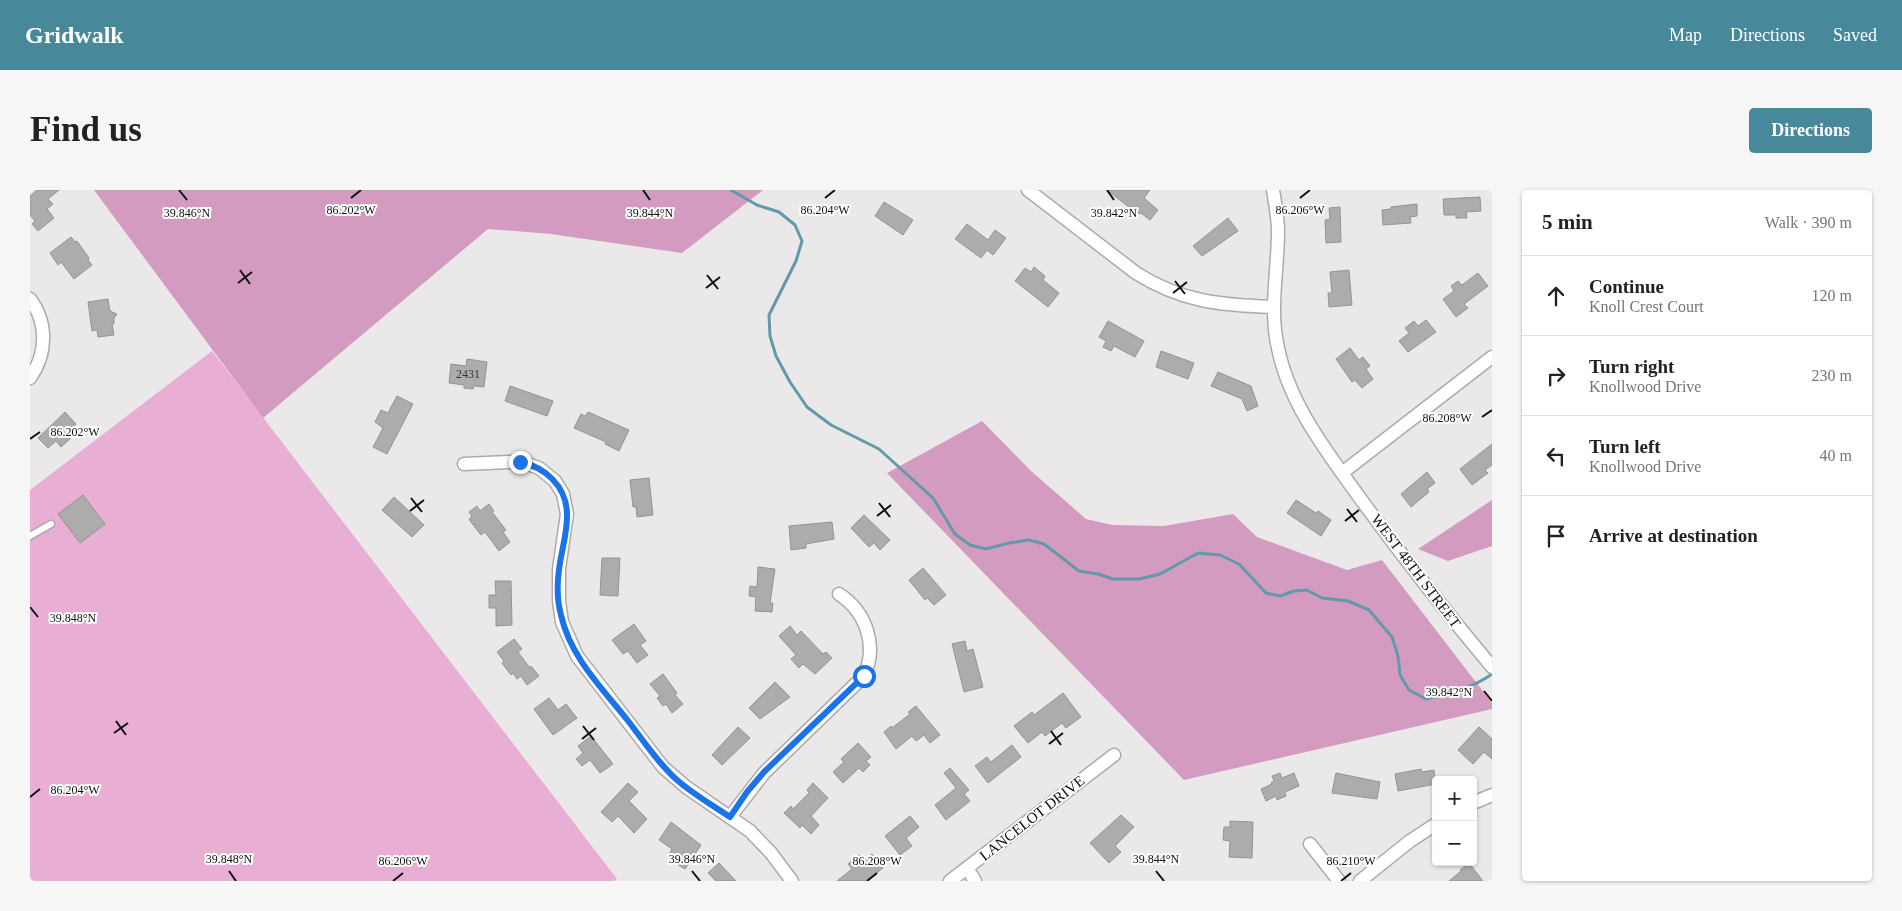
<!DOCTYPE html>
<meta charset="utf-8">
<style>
:root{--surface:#fff;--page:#f6f6f6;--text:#222;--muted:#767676;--line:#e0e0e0;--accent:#47899a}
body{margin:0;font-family:"Times New Roman",serif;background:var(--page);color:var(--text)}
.controls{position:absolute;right:15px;bottom:15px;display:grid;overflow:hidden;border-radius:5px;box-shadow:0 1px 4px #0004}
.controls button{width:45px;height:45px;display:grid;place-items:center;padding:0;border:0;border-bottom:1px solid var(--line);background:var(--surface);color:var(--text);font:25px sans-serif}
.stop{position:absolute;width:15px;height:15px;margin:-11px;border:4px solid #1a73e8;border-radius:50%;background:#fff}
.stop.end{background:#1a73e8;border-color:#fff;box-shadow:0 1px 5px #0008}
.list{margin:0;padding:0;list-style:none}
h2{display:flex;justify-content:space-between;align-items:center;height:65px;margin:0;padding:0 20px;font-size:21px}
h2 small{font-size:16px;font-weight:400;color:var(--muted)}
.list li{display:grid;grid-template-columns:32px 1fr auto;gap:15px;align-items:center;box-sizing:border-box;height:80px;padding:0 20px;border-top:1px solid var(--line)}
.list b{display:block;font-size:19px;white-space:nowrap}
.list p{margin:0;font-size:16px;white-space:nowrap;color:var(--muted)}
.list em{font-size:16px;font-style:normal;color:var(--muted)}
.icon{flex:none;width:28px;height:28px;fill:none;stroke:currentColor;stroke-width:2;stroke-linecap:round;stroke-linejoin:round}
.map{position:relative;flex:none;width:1462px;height:691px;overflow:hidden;border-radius:5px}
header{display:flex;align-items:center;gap:30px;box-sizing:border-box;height:70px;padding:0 25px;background:var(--accent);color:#fff}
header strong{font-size:24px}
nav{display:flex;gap:28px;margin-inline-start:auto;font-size:18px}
.intro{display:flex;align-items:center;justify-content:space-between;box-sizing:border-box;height:120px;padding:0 30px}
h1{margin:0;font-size:35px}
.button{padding:12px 22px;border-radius:5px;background:var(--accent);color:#fff;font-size:18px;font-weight:700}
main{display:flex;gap:30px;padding:0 30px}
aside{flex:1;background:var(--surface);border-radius:5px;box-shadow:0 1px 4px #0004}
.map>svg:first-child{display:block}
.green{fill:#e9aed4}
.forest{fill:#d49bc0}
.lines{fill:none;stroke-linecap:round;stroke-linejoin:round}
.stream{stroke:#629aa9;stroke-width:3}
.building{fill:#aeabad;stroke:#969395}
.lane-casing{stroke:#adaaac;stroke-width:9}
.street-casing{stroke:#adaaac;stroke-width:15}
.lane{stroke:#fff;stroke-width:6}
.street{stroke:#fff;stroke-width:12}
.route{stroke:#1a73e8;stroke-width:6}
.ticks{fill:none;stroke:#111011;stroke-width:2}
.labels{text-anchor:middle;stroke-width:4;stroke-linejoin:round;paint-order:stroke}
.number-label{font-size:12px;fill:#383738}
.street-label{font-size:15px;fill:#111011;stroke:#fff}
.ticks-label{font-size:12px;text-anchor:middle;fill:#111011;stroke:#fff;stroke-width:4;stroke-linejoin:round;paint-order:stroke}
</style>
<header>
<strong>Gridwalk</strong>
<nav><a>Map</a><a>Directions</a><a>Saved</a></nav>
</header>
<div class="intro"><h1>Find us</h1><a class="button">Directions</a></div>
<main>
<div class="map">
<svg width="1462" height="691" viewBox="0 0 1462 691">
<rect width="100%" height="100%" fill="#ebe8ea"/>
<!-- green -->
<path class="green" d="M 182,161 L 587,689 L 584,691 L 0,691 L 0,300 Z"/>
<!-- forest -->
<path class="forest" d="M 64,0 L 733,0 L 652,63 L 521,44 L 458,39 L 233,228 Z
M 952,231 L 1001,281 L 1056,329 L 1082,335 L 1134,336 L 1203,324 L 1227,347 L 1317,380 L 1352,370 L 1462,513 L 1462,519 L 1154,590 L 857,283 Z
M 1462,310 L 1462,356 L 1418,371 L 1388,359 Z"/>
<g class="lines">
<!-- stream -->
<path class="stream" d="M 701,0 L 727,15 L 749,22 L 765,35 L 772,51 L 766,71 L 739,125 L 740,146 L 746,166 L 760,192 L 777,217 L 801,235 L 849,259 L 903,308 L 925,344 L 940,355 L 956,359 L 979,353 L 999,350 L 1014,354 L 1049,381 L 1068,384 L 1083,389 L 1109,389 L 1130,384 L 1168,363 L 1190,365 L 1209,374 L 1236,403 L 1250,406 L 1264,401 L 1277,400 L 1292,408 L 1318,411 L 1339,420 L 1362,447 L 1368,466 L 1370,485 L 1379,500 L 1396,509 C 1419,504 1443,498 1462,484"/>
</g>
<!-- building -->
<path class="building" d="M 7,0 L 29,0 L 18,9 L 23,14 L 17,19 L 24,28 L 8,41 L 2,34 L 5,31 L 0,25 L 0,6 Z
M 1077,0 L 1120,0 L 1114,8 L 1128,20 L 1120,30 L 1111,23 L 1110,24 L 1100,18 Z
M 1450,7 L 1451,21 L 1436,22 L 1437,28 L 1426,28 L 1426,25 L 1414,25 L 1413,9 Z
M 854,12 L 883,30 L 873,45 L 845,26 Z
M 1387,14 L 1387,26 L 1380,27 L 1381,33 L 1353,35 L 1352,20 L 1361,19 L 1361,17 Z
M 1310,17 L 1311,52 L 1296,53 L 1295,30 L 1300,29 L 1299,18 Z
M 1198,28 L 1208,41 L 1172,66 L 1163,56 Z
M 937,34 L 958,50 L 965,40 L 976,48 L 963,65 L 957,60 L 951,68 L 925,49 Z
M 41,47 L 45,52 L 47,51 L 59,68 L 58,70 L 62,75 L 44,89 L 31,72 L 28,75 L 20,63 Z
M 1004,77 L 1015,86 L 1013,90 L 1029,103 L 1018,117 L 985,91 L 995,78 L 1001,82 Z
M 1319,80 L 1322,115 L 1299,117 L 1298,103 L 1302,103 L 1300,82 Z
M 1448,83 L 1458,96 L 1434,114 L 1438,118 L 1426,127 L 1413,109 L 1424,101 L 1421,96 L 1428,91 L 1432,95 Z
M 78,109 L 80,121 L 87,124 L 84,128 L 84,134 L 82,134 L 84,145 L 68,147 L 67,140 L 62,141 L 58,112 Z
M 1396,130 L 1406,142 L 1378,162 L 1369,151 L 1379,143 L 1375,138 L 1384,131 L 1388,136 Z
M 1078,131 L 1114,151 L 1105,167 L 1084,156 L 1081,161 L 1073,157 L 1076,151 L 1069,147 Z
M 1320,158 L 1329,170 L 1333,167 L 1340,176 L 1336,179 L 1343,189 L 1332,198 L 1325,190 L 1322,192 L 1306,169 Z
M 1131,161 L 1164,173 L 1158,189 L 1126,177 Z
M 437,169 L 457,172 L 454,197 L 444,196 L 443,199 L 434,198 L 434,195 L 419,193 L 421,174 L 436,176 Z
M 1188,182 L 1221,196 L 1228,216 L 1217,221 L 1212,209 L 1181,196 Z
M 480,196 L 523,211 L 517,226 L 475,211 Z
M 367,206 L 383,214 L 357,264 L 343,257 L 353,238 L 345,232 L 351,220 L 358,223 L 359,221 Z
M 35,222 L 46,234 L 37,244 L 41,248 L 31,257 L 26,251 L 18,258 L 8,248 Z
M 558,222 L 599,240 L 589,261 L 575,254 L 576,252 L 544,238 L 551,224 L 555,226 Z
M 1462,254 L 1462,275 L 1455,280 L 1458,283 L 1442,295 L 1430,279 Z
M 1397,282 L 1405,293 L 1397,299 L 1399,302 L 1381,317 L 1371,304 Z
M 619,288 L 623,325 L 607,327 L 606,317 L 603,317 L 600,290 Z
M 53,305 L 75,334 L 50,353 L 28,324 Z
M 364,307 L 394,335 L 382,347 L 352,320 Z
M 1266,310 L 1286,323 L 1288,321 L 1301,330 L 1291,346 L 1257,323 Z
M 459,314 L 464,321 L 462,322 L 476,340 L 473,342 L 480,352 L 469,361 L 455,342 L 451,345 L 444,336 L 445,334 L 443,335 L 439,329 L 442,326 L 439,322 L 447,316 L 450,321 Z
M 834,325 L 860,350 L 850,360 L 844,353 L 839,357 L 821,338 Z
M 802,332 L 804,349 L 776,354 L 776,358 L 761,360 L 759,336 Z
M 572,368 L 590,368 L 588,406 L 570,405 Z
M 728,377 L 745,379 L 740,413 L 743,413 L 742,422 L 725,421 L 726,407 L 719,406 L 720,396 L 727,397 Z
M 893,378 L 916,405 L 904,415 L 897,408 L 895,410 L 879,390 Z
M 465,391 L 481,391 L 482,435 L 466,436 L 466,418 L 459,418 L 459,405 L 466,405 Z
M 604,434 L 616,451 L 610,455 L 618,465 L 607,473 L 598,461 L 593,464 L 582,450 Z
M 760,436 L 767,445 L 771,441 L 793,464 L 796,462 L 802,468 L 785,484 L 773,474 L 769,478 L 761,469 L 766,465 L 749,446 Z
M 484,449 L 492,459 L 488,462 L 500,478 L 501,476 L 509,486 L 497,495 L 491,486 L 487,489 L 483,483 L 481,485 L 472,473 L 474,471 L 467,462 Z
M 935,451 L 937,461 L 943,459 L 953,497 L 934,502 L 922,454 Z
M 633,484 L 647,503 L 645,505 L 653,514 L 642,523 L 636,514 L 633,516 L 627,508 L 630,506 L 620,494 Z
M 745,492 L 760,507 L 730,529 L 719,518 Z
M 1033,503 L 1051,527 L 1036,538 L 1032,533 L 1015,546 L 1012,542 L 998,553 L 984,536 L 1002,522 L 1004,525 Z
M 519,508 L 528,520 L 536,514 L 547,528 L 523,545 L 504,519 Z
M 886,516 L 910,545 L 900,553 L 894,545 L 886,551 L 882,546 L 866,559 L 854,542 L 861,536 L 862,538 L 880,524 L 878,522 Z
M 708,537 L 720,548 L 692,575 L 682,565 Z
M 1449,537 L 1462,549 L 1462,569 L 1454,562 L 1443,574 L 1428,560 Z
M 561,546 L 583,574 L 570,583 L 560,570 L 552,576 L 546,569 L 553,563 L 548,556 Z
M 828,553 L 841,567 L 836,571 L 840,575 L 833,582 L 829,578 L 813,593 L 803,582 L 814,572 L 811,569 Z
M 982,555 L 991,567 L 958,593 L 945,576 L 957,567 L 961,572 Z
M 920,578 L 939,600 L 934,604 L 940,611 L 916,630 L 905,615 L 926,598 L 914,583 Z
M 1391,579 L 1392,582 L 1404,580 L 1406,594 L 1368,601 L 1365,584 Z
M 1250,583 L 1252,588 L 1264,583 L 1269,596 L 1255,602 L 1256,606 L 1247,610 L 1246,606 L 1236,611 L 1231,599 L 1242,594 L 1241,593 L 1244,591 L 1242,586 Z
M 1306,583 L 1350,592 L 1347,609 L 1302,603 Z
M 598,593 L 608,602 L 599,611 L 617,629 L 604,643 L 588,626 L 582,632 L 571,622 Z
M 783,593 L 798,608 L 781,626 L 789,635 L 781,644 L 772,635 L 770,638 L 754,623 L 761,616 L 763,619 L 779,603 L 777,600 Z
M 1091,625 L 1104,637 L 1085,656 L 1091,662 L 1079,673 L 1060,653 Z
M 880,626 L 889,637 L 876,648 L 882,656 L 870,665 L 855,646 Z
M 1200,631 L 1223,632 L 1222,668 L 1199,667 L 1200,651 L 1193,650 L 1194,637 L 1200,637 Z
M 641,632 L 671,655 L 655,679 L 645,673 L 647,669 L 639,664 L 642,659 L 629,650 Z
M 842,664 L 853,678 L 836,691 L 807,691 L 822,679 L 818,674 L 830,665 L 834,670 Z
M 689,673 L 706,691 L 686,691 L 678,683 Z
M 1439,673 L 1453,691 L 1419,691 L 1431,681 L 1430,680 Z"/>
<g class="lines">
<defs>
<path id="lane" d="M 0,346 L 21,334"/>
<path id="street" d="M 998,0 L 1106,83 C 1152,112 1190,115 1243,117
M 1243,0 C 1245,13 1248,28 1248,41 C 1248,81 1239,119 1248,158 C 1259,213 1295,259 1327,304 C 1370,363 1415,421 1462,477
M 0,109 C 18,133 17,164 0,188
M 434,274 L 479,272 L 495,273 L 509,278 L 525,291 L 533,304 L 537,324 L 529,379 L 529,411 L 532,432 L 547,466 L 633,577 L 656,597 L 720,641 L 741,663 L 762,691
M 1312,283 L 1462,167
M 1443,613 L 1462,605
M 700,627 L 734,583 L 834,486 C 848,455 836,422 809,404
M 1280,654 L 1309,691
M 937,678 L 945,691
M 920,691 L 1084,565
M 1330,691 L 1380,651 L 1406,634"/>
</defs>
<!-- lane casing -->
<use href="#lane" class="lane-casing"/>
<!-- street casing -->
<use href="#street" class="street-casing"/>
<!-- lane -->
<use href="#lane" class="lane"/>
<!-- street -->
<use href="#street" class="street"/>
</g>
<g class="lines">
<!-- route -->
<path class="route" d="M 490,272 C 515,277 536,296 537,323 C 538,342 531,361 529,380 C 527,394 527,410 531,425 C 540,467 573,499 599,532 C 614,552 629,574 647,590 C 663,604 682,615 700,627 L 717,602 L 734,582 L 834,486"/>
</g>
<!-- ticks -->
<path class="ticks" d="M 149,0 L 157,10M 613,0 L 620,10M 1077,0 L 1084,10M 321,8 L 331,0M 795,8 L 805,0M 1270,8 L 1280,0M 210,80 L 220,94M 677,85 L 688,99M 1145,91 L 1155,104M 208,93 L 222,82M 676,98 L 690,87M 1143,103 L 1157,92M 1452,227 L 1462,220M 0,249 L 10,242M 381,308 L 392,322M 849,313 L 860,327M 1317,319 L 1327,332M 380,321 L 394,310M 847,326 L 861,315M 1315,331 L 1329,320M 0,417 L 8,427M 1454,501 L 1462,511M 86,531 L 96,545M 553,536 L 564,550M 1021,541 L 1031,555M 84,543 L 98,533M 552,549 L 566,538M 1019,554 L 1033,543M 0,607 L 10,599M 199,681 L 206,691M 662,681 L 670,691M 1126,681 L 1134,691M 363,691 L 373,683M 837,691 L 847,683M 1311,691 L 1321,683"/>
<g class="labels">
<!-- number labels -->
<g class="number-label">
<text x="438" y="188">2431</text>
</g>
<!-- street labels -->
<g class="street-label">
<text transform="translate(1386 381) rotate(53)" y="5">WEST 48TH STREET</text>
<text transform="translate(1002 628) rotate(-38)" y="5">LANCELOT DRIVE</text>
</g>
</g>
<g class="ticks-label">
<text x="321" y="24">86.202°W</text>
<text x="795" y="24">86.204°W</text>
<text x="1270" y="24">86.206°W</text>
<text x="157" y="27">39.846°N</text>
<text x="620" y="27">39.844°N</text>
<text x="1084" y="27">39.842°N</text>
<text x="1417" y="232">86.208°W</text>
<text x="45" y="246">86.202°W</text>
<text x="43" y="432">39.848°N</text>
<text x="1419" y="506">39.842°N</text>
<text x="45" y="604">86.204°W</text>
<text x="199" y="673">39.848°N</text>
<text x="662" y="673">39.846°N</text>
<text x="1126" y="673">39.844°N</text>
<text x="373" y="675">86.206°W</text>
<text x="847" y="675">86.208°W</text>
<text x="1321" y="675">86.210°W</text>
</g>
</svg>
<div class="controls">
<button>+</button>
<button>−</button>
</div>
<div class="stop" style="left:834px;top:486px"></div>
<div class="stop end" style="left:490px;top:272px"></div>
</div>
<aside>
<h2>5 min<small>Walk · 390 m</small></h2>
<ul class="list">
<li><svg class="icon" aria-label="ahead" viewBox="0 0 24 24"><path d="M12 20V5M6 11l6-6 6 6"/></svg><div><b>Continue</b><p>Knoll Crest Court</p></div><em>120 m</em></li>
<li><svg class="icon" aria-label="right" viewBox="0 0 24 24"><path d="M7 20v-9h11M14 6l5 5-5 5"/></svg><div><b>Turn right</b><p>Knollwood Drive</p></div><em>230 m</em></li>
<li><svg class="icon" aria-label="left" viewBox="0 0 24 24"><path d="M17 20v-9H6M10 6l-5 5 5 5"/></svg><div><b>Turn left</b><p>Knollwood Drive</p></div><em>40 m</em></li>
<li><svg class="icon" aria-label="arrive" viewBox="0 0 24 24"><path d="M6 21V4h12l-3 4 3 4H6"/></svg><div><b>Arrive at destination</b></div></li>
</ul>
</aside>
</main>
